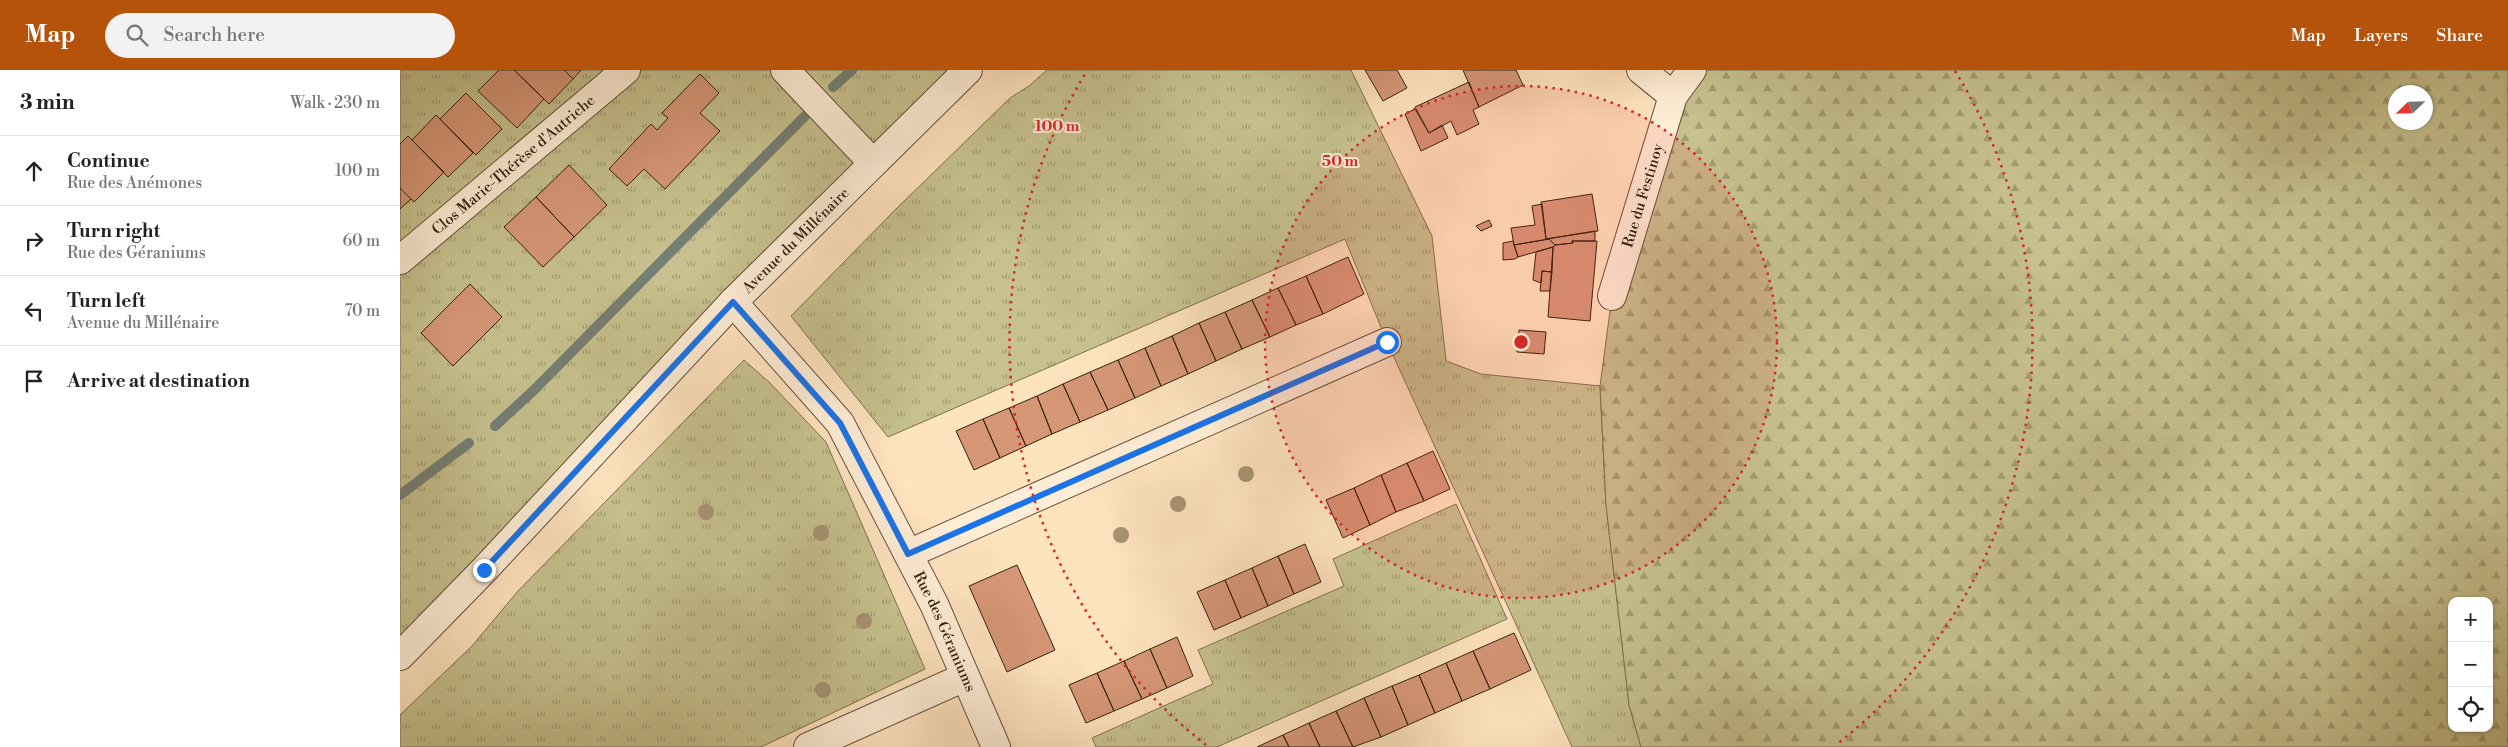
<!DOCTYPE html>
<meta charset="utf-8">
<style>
:root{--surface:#fff;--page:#f2f2f2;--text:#222;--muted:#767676;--line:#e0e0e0;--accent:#b45309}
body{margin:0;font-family:"Libre Bodoni",serif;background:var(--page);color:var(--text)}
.controls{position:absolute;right:15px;bottom:15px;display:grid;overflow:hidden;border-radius:10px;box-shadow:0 1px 4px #0004}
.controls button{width:45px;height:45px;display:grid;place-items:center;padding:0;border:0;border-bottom:1px solid var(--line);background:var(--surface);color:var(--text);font:25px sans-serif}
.compass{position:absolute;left:1988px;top:15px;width:45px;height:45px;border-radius:50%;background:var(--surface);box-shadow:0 1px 4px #0004;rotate:247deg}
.stop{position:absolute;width:15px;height:15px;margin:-11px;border:4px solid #1a73e8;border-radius:50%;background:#fff}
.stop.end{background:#1a73e8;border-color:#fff;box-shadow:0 1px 5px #0008}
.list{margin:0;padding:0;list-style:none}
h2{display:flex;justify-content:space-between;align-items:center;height:65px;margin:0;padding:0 20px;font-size:21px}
h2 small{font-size:16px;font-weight:400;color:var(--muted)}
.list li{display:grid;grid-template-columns:32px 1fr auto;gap:15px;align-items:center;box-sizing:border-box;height:70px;padding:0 20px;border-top:1px solid var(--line)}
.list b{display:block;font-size:19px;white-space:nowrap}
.list p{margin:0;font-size:16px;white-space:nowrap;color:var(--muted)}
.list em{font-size:16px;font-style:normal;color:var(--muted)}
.icon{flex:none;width:28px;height:28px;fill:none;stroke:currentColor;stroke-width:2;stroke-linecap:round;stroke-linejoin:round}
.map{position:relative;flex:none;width:2108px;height:677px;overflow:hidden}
header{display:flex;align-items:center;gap:30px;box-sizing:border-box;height:70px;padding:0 25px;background:var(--accent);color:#fff}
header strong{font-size:24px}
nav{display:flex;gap:28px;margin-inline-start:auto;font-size:18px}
.search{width:350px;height:45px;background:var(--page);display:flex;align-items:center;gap:12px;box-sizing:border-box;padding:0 18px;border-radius:28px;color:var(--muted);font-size:19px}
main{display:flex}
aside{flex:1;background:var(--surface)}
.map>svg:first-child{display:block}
.grass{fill:url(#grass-tufts);stroke:#7d714e}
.forest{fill:url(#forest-firs);stroke:#7d714e;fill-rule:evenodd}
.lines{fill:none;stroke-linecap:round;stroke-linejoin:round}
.stream{stroke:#757f74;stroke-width:10}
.building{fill:#d69777;stroke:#34210f}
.minor-casing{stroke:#66523b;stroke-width:30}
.minor{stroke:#feedd5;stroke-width:28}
.tree{fill:#a79373}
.route{stroke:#1a73e8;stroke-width:6}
.ring{fill:none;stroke:#d62828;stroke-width:2.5;stroke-dasharray:2.5 5}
.labels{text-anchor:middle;stroke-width:4;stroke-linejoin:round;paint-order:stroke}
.street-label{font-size:15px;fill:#34210f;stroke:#feedd5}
.centre{fill:#d62828;stroke:#feedd5;stroke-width:2.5}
.ring-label{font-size:15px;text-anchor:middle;font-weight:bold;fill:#d62828;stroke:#feedd5;stroke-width:4;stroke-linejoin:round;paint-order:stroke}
</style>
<header>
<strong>Map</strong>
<div class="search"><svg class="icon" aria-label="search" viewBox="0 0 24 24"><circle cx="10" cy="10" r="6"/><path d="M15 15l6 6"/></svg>Search here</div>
<nav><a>Map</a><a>Layers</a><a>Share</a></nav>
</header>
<main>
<aside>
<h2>3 min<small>Walk · 230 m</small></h2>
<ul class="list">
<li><svg class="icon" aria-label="ahead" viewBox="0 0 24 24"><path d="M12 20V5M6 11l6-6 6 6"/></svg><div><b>Continue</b><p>Rue des Anémones</p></div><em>100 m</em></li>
<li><svg class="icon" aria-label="right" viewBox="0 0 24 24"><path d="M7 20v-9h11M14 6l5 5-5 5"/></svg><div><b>Turn right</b><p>Rue des Géraniums</p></div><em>60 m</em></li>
<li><svg class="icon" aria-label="left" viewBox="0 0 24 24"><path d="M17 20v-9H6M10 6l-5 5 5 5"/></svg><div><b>Turn left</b><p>Avenue du Millénaire</p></div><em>70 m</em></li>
<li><svg class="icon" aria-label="arrive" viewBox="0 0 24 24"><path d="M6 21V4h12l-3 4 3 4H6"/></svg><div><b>Arrive at destination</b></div></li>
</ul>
</aside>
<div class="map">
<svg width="2108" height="677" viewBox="0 0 2108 677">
<defs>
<pattern id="grass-tufts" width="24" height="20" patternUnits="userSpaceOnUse" patternTransform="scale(1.25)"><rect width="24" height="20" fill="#c6c18e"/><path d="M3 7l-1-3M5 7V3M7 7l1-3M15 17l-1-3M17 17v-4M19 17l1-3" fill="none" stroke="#a29c72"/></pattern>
<pattern id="forest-firs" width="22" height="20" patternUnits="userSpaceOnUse" patternTransform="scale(1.25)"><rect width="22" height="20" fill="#c6c18e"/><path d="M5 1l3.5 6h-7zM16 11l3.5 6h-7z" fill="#a29c72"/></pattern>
</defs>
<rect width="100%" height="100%" fill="#fee3bf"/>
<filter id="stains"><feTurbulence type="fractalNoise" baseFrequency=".004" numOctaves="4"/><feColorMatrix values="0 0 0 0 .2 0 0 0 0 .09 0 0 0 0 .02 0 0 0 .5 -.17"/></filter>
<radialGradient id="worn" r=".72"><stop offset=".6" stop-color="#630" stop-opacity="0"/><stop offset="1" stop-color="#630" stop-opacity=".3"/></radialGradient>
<!-- grass -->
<path class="grass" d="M 0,0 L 568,0 L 0,586 Z
M 647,0 L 951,0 L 1032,166 L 1046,291 L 1081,304 L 1200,316 L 1206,435 L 1229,635 L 1241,677 L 1172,677 L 987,272 L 945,169 L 488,367 L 391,246 L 496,139 L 610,28 L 629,16 Z
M 344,290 L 370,313 L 426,372 L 525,599 L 361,677 L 0,677 L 0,645 L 72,576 L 118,521 Z
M 1056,434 L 1107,549 L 817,677 L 696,677 L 692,668 L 813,614 L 798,580 L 944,516 L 933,489 Z"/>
<!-- forest -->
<path class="forest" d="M 1292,0 L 2108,0 L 2108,677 L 1241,677 L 1229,635 L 1206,435 L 1200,316 L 1212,226 ZM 1996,22 L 2026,22 L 2026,52 L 1996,52 ZM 2052,531 L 2089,531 L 2089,658 L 2052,658 Z"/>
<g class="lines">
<!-- stream -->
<path class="stream" d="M 433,17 L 452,0
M 95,356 L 134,320 L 405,46
M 0,425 L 69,373"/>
</g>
<!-- building -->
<path class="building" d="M 99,0 L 114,0 L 144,29 L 117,58 L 78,21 Z
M 114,0 L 164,0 L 173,9 L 149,34 Z
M 164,0 L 181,0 L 173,9 Z
M 965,0 L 997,0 L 1007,18 L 983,31 Z
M 1063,0 L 1116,0 L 1123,15 L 1079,37 Z
M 300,4 L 319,23 L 300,43 L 320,61 L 265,119 L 244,99 L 227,116 L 209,99 L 251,54 L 257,60 L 268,48 L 262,43 Z
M 1069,12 L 1079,37 L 1073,40 L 1079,54 L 1057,65 L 1051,51 L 1029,63 L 1015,37 Z
M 66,23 L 102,59 L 76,85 L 40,49 Z
M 1015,39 L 1029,63 L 1042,55 L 1048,68 L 1021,81 L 1005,44 Z
M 36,45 L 73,83 L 48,107 L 12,70 Z
M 8,66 L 44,102 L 14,132 L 0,118 L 0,74 Z
M 169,95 L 207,135 L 174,167 L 136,127 Z
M 0,118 L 11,129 L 0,139 Z
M 1192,124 L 1198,161 L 1146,169 L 1141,132 Z
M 136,127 L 174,167 L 143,197 L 104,157 Z
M 1142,134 L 1146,169 L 1195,161 L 1195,171 L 1172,171 L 1173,173 L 1155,175 L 1149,169 L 1114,175 L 1111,158 L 1135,155 L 1132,136 Z
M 1089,150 L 1092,156 L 1081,161 L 1076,156 Z
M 1149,169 L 1155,175 L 1153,177 L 1118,187 L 1114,175 Z
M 1113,171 L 1118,187 L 1115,189 L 1103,190 L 1103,173 Z
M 1172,171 L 1197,171 L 1190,251 L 1148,247 L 1153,177 L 1155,175 L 1173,173 Z
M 1153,177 L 1152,202 L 1142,201 L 1141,213 L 1133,210 L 1136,182 Z
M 948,187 L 964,224 L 923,244 L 906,206 Z
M 1142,201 L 1152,202 L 1150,221 L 1140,221 Z
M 906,206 L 923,244 L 896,255 L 878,218 Z
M 70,214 L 102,247 L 53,296 L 21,263 Z
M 878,218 L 896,255 L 870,267 L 852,230 Z
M 852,230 L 870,267 L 842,279 L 825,242 Z
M 825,242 L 842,279 L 816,291 L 799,253 Z
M 799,253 L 816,291 L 788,304 L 772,266 Z
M 1119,260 L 1146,262 L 1144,284 L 1117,282 Z
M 772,266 L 788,304 L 761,316 L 745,278 Z
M 745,278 L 761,316 L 735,328 L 718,290 Z
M 718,290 L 735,328 L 708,340 L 690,302 Z
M 690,302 L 708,340 L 680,352 L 663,314 Z
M 663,314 L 680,352 L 652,364 L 637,326 Z
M 637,326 L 652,364 L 626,376 L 609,338 Z
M 609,338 L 626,376 L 600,388 L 583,349 Z
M 583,349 L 600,388 L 574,400 L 556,361 Z
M 1033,381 L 1050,419 L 1024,431 L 1007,393 Z
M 1007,393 L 1024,431 L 996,442 L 981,405 Z
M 981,405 L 996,442 L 970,455 L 954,418 Z
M 954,418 L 970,455 L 943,468 L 926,430 Z
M 905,474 L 921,512 L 894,524 L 878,486 Z
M 878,486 L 894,524 L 868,536 L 852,498 Z
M 617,495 L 655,580 L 607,602 L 569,516 Z
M 852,498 L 868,536 L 841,548 L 825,510 Z
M 825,510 L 841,548 L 814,560 L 797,522 Z
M 1114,563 L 1131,600 L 1090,619 L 1073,581 Z
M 777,567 L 793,606 L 767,618 L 750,579 Z
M 750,579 L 767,618 L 742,629 L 724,591 Z
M 1073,581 L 1090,619 L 1062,631 L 1046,593 Z
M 724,591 L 742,629 L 714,641 L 697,603 Z
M 1046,593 L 1062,631 L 1035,643 L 1019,605 Z
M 697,603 L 714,641 L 686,653 L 669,615 Z
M 1019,605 L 1035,643 L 1008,655 L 992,616 Z
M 992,616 L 1008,655 L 981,667 L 964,628 Z
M 964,628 L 981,667 L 953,677 L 936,641 Z
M 936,641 L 953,677 L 920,677 L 909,653 Z
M 909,653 L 920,677 L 889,677 L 883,665 Z
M 883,665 L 889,677 L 857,677 Z"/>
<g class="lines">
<defs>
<g id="minor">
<path d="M 385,0 L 473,93"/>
<path d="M 1241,0 L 1273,26 L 1292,0"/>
<path id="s1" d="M 0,190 L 226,0"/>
<path id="s2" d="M 1212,226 L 1273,26"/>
<path id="s3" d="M 333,232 L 440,353 L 534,534 L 596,677"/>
<path d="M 508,484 L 987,272"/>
<path id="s4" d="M 0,586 L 84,500 L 333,232 L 568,0"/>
<path d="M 408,677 L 565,607"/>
</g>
</defs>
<!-- minor casing -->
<use href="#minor" class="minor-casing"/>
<!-- minor -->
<use href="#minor" class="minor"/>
</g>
<!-- trees -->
<g class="tree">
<circle cx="846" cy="404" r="8"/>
<circle cx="778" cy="434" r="8"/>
<circle cx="306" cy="442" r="8"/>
<circle cx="421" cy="463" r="8"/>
<circle cx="721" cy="465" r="8"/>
<circle cx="464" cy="551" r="8"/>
<circle cx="423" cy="620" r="8"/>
</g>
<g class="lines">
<!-- route -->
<path class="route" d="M 84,500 L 333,232 L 440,353 L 508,484 L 987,272"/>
</g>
<!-- distance rings -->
<circle cx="1121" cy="272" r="256" fill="#d62828" fill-opacity=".12"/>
<g class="ring">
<circle cx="1121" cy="272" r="256"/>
<path d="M806 675A512 512 0 0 1 687 1M1555 1A512 512 0 0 1 1436 675"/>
</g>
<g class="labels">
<!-- street labels -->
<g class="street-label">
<text dy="5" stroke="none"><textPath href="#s1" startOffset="148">Clos Marie-Thérèse d'Autriche</textPath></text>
<text dy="5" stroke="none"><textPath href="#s2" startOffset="105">Rue du Festinoy</textPath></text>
<text dy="5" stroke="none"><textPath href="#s4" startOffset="574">Avenue du Millénaire</textPath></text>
<text dy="5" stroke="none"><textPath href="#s3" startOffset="395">Rue des Géraniums</textPath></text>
</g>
</g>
<circle cx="1121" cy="272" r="8" class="centre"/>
<g class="ring-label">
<text x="657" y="61">100 m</text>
<text x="940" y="96">50 m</text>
</g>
<rect width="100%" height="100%" filter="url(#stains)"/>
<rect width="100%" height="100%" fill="url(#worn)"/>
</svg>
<div class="controls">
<button>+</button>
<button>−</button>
<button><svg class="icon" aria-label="locate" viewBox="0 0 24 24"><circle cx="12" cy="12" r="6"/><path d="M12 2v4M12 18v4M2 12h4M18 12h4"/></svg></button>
</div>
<svg class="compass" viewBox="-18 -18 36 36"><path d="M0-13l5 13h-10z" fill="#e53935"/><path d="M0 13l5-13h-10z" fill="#767676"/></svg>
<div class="stop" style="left:987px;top:272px"></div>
<div class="stop end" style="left:84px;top:500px"></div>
</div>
</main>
